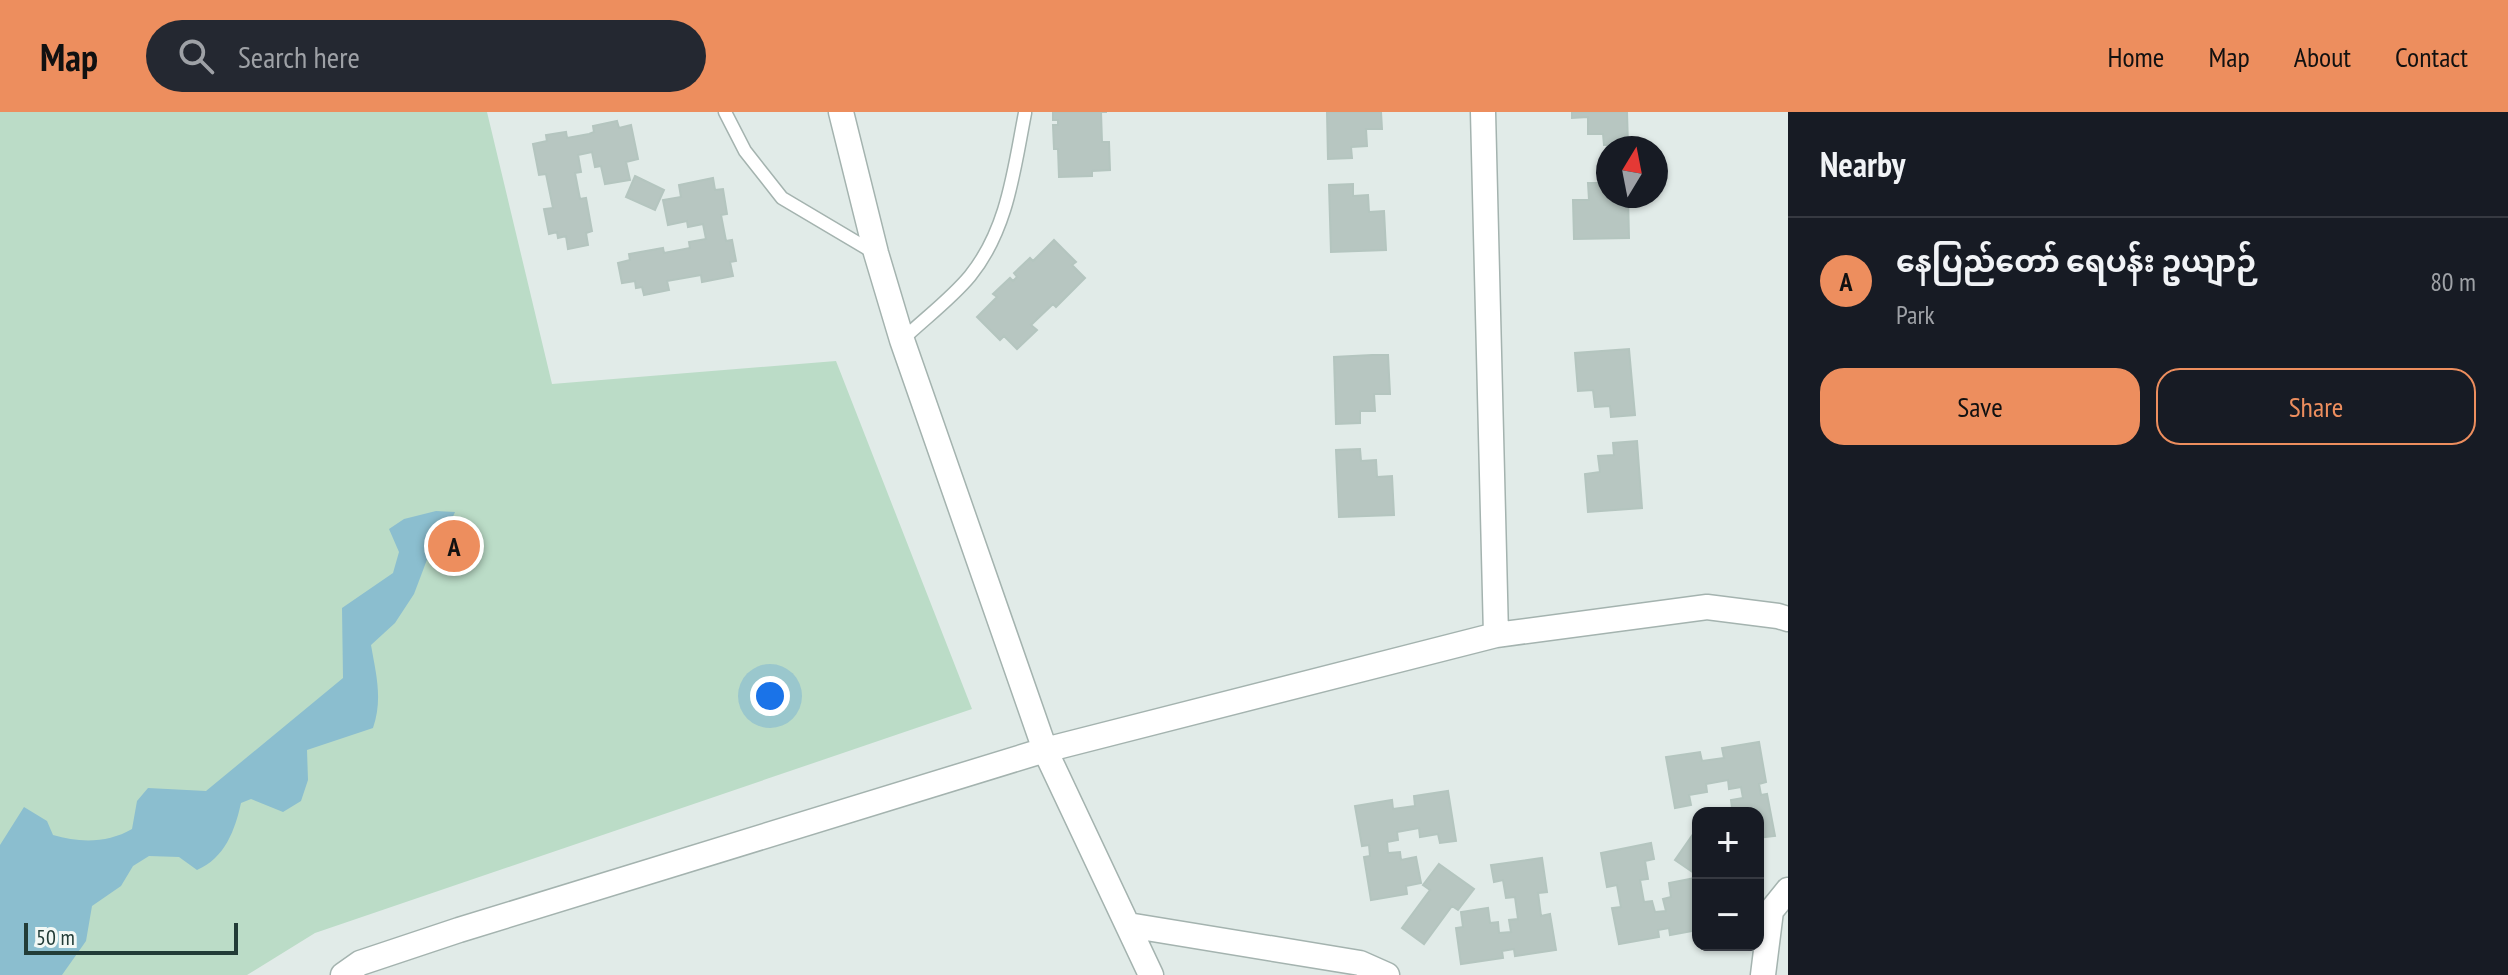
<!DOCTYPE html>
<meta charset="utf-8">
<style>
:root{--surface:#171b24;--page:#242831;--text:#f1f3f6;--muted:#9ea1a6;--line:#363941;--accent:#ed8e5e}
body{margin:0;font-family:"PT Sans Narrow","Noto Sans Myanmar",sans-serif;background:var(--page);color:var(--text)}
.controls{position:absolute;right:24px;bottom:24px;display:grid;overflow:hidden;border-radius:16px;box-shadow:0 2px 6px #0004}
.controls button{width:72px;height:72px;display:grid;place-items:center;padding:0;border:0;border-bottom:2px solid var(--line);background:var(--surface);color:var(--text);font:40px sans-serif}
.compass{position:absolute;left:1596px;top:24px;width:72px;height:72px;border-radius:50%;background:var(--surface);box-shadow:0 2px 6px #0004;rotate:10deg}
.scale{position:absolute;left:24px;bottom:20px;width:214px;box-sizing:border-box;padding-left:8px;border:4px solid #223c37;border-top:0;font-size:22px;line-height:28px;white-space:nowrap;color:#223c37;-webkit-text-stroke:6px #f2f8f5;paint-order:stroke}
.you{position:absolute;left:770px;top:584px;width:28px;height:28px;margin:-20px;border:6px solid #fff;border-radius:50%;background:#1a73e8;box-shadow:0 0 0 12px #1a73e833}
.badge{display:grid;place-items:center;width:52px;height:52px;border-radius:50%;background:var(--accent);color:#111;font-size:26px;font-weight:700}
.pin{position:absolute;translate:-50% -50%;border:4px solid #fff;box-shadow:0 2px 8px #0006}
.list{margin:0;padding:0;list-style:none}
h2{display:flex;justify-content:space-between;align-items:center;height:104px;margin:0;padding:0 32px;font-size:34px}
h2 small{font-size:26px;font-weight:400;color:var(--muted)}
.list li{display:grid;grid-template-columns:52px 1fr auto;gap:24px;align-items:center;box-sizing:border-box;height:128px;padding:0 32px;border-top:2px solid var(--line)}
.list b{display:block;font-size:30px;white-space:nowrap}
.list p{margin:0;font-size:26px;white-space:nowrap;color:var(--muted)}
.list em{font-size:26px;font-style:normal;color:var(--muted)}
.actions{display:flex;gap:16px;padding:24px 32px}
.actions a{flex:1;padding:18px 0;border:2px solid var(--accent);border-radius:24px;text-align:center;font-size:28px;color:var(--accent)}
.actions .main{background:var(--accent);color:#111}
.icon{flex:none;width:44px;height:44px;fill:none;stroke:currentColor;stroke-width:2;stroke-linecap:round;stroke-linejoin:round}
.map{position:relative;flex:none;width:1788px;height:863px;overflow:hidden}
header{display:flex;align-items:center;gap:48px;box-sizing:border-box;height:112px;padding:0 40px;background:var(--accent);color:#111}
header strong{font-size:38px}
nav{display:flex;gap:44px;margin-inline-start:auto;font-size:28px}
.search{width:560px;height:72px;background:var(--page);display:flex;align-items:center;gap:20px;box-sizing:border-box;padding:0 28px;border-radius:44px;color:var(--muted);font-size:30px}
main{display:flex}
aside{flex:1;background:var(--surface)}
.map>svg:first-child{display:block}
.green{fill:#bbdcc7}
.water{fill:#8bbecf}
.building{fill:#b7c6c1;stroke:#b4c5bf;stroke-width:2}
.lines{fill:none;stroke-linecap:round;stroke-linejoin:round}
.service-casing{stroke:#a4b3af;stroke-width:15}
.minor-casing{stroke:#a4b3af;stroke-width:27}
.service{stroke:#fff;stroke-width:12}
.minor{stroke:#fff;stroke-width:24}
</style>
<header>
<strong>Map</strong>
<div class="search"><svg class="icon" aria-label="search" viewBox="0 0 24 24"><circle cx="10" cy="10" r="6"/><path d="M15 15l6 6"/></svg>Search here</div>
<nav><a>Home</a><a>Map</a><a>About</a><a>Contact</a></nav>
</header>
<main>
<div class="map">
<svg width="1788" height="863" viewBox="0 0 1788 863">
<rect width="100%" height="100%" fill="#e1ebe8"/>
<!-- green -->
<path class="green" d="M 0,0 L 487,0 L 552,272 L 836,249 L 972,597 L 315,821 L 247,863 L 0,863 Z"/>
<!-- water -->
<path class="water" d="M 436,399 L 455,400 L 448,416 L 428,445 L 414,482 L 395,511 L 371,533 C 376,562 383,587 373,616 L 307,638 L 308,668 L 301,689 L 283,700 L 251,687 L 241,691 C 235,718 225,746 197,758 L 179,745 L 149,744 L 133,754 L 121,774 L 92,794 L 86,829 L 62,863 L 0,863 L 0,733 L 24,695 L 47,709 L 53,723 C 80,731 108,731 132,717 L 137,689 L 148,676 L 206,679 L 343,566 L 342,496 L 393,461 L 399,440 L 389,417 L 404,407 Z"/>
<!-- building -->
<path class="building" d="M 1053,0 L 1107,0 L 1101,0 L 1102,30 L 1109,30 L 1110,58 L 1092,59 L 1092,64 L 1059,65 L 1058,37 L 1054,37 L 1053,13 L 1058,13 L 1058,8 L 1053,8 Z
M 1327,0 L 1381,0 L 1382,17 L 1366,17 L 1367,34 L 1351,35 L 1352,46 L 1328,47 Z
M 1572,0 L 1627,0 L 1628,33 L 1604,33 L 1603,22 L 1588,22 L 1588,5 L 1572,6 Z
M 617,9 L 619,16 L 631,13 L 638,47 L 626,50 L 630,68 L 605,72 L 601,54 L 595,55 L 592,40 L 578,43 L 581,60 L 575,61 L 580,87 L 586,86 L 592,119 L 586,121 L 588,133 L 568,137 L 566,124 L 558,126 L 557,120 L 549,122 L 544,97 L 553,96 L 546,62 L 539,63 L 533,32 L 547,29 L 546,23 L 566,20 L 567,26 L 589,22 L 594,20 L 593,14 Z
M 1604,59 L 1608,59 L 1608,84 L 1628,84 L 1629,126 L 1574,127 L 1573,88 L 1589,88 L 1588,71 L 1604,71 Z
M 635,64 L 664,78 L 655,98 L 626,85 Z
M 713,66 L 715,78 L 723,77 L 727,102 L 721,103 L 726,129 L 732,128 L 736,149 L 730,150 L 733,164 L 702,170 L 701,163 L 667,169 L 669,178 L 644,183 L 642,175 L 636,176 L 635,169 L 622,171 L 618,151 L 630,148 L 629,142 L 663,136 L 664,141 L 690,136 L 689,130 L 706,127 L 703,112 L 688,115 L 687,109 L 668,113 L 663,88 L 681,85 L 679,73 Z
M 1353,72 L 1353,84 L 1368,83 L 1369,100 L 1384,99 L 1386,138 L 1331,140 L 1329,73 Z
M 1054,128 L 1076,150 L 1072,153 L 1085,166 L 1056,195 L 1053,192 L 1031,213 L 1037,218 L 1017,237 L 1004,224 L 1000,228 L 977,205 L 997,185 L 993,182 L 1010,166 L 1013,169 L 1017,165 L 1014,161 L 1030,146 L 1033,149 Z
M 1629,237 L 1635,303 L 1611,305 L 1610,294 L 1595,295 L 1593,278 L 1578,279 L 1575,241 Z
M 1372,243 L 1388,243 L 1390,282 L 1374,282 L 1375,299 L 1360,299 L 1360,311 L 1336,312 L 1334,245 Z
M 1637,329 L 1642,396 L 1588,400 L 1585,362 L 1600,360 L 1598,344 L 1614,343 L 1613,331 Z
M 1360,337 L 1361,349 L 1376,348 L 1377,365 L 1392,364 L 1394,403 L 1339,405 L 1336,338 Z
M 1759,630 L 1766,670 L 1759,672 L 1761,683 L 1767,682 L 1775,724 L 1758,726 L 1758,701 L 1718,701 L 1718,699 L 1732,696 L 1731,688 L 1743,686 L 1741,675 L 1729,677 L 1728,668 L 1706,672 L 1707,680 L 1689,683 L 1691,693 L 1675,696 L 1666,645 L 1700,640 L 1702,649 L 1724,646 L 1722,636 Z
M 1448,679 L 1456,729 L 1440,731 L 1438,722 L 1420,725 L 1419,716 L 1397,720 L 1398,728 L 1387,730 L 1388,741 L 1400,740 L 1401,748 L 1416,745 L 1421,771 L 1406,774 L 1407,782 L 1371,788 L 1364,745 L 1370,744 L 1369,733 L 1362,734 L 1355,694 L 1392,688 L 1393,697 L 1415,694 L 1414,684 Z
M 1698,715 L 1698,761 L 1697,763 L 1675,748 Z
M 1651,731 L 1654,747 L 1645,749 L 1648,767 L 1640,768 L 1644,790 L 1652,789 L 1655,800 L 1666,799 L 1663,787 L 1671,785 L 1669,771 L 1695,766 L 1698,780 L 1698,818 L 1670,823 L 1669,816 L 1658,818 L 1659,825 L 1619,832 L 1612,796 L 1621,795 L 1617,773 L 1607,775 L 1601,741 Z
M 1542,746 L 1547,780 L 1538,781 L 1541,804 L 1550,802 L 1556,838 L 1515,844 L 1514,837 L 1502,839 L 1503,846 L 1461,852 L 1456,816 L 1463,815 L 1461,800 L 1488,796 L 1490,811 L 1498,810 L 1499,821 L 1511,820 L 1509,808 L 1518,807 L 1515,785 L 1506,786 L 1503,768 L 1494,770 L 1491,753 Z
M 1439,752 L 1474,777 L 1458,798 L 1452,794 L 1424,832 L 1402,816 L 1430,778 L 1423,773 Z"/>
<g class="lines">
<defs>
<path id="service" d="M 725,0 L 745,39 L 782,86 L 873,140
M 902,228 C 924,207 951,187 970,164 C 1008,117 1014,57 1025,1"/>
<path id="minor" d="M 841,0 L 876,141 L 902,228 L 1045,638 L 1151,863
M 1483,0 L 1496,523
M 1128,813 L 1360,851 L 1387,863
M 343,863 L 360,851 L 459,818 L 1045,638 L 1496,523 L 1707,495 L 1778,504 L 1788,507
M 1763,863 L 1771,799 L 1788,778"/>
</defs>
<!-- service casing -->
<use href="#service" class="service-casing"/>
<!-- minor casing -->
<use href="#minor" class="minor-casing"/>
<!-- service -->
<use href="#service" class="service"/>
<!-- minor -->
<use href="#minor" class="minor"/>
</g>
</svg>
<div class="controls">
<button>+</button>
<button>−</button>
</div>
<svg class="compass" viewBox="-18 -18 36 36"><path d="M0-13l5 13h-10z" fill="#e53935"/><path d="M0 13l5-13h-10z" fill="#9ea1a6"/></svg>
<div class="scale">50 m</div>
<div class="you"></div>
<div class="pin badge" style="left:454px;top:434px">A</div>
</div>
<aside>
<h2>Nearby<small></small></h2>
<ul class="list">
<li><span class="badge">A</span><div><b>နေပြည်တော် ရေပန်း ဥယျာဉ်</b><p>Park</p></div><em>80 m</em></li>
</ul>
<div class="actions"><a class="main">Save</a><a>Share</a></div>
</aside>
</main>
